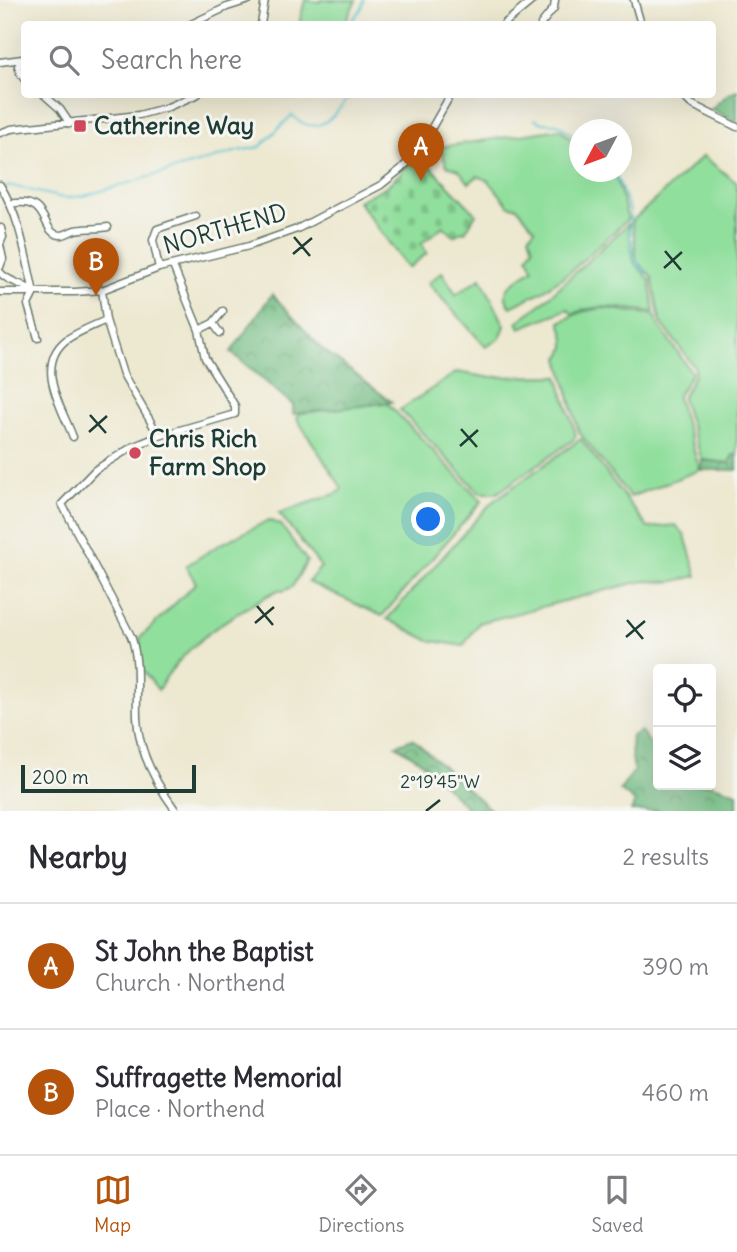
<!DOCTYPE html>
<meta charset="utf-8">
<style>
:root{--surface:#fff;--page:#f2f2f3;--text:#2b2b33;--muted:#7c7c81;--line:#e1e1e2;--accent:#b45309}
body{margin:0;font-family:Delius,sans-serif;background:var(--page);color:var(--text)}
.controls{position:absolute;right:21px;bottom:21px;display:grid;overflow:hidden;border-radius:7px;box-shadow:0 7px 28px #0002}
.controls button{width:63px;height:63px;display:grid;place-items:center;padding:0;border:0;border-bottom:2px solid var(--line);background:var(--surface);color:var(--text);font:35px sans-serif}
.compass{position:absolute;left:569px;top:119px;width:63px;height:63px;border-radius:50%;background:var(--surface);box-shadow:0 7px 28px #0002;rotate:229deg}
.scale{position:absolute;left:21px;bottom:18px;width:175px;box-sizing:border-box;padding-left:7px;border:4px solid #1f3d34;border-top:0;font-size:19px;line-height:24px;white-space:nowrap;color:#1f3d34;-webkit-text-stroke:5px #f6f6f2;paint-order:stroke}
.you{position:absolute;left:429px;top:520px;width:24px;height:24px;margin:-18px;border:5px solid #fff;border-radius:50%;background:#1a73e8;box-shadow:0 0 0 10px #1a73e833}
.badge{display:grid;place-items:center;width:46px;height:46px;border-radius:50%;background:var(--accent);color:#fff;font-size:23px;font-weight:700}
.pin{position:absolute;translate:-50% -58px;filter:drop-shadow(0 2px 4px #0008)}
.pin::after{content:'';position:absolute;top:37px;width:24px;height:21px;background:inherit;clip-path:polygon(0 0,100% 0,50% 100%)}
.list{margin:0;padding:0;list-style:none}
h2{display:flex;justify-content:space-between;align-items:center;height:91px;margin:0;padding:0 28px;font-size:30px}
h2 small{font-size:23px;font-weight:400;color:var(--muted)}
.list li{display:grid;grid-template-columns:46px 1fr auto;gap:21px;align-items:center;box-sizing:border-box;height:126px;padding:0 28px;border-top:2px solid var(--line)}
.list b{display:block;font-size:26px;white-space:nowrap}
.list p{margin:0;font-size:23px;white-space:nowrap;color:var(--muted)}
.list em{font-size:23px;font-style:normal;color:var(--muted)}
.icon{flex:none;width:38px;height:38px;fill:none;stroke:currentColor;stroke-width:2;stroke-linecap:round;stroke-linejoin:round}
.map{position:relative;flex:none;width:737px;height:811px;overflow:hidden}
.search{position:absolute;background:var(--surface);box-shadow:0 7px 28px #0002;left:21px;right:21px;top:21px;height:77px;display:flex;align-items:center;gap:18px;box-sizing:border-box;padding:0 24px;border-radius:7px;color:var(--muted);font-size:26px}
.sheet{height:343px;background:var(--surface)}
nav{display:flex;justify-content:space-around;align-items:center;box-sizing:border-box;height:98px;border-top:2px solid var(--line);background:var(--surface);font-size:19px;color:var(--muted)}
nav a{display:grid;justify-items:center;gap:4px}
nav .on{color:var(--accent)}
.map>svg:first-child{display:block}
.green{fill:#91df9d;stroke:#588e68;stroke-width:2}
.forest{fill:url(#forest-crowns);stroke:#4a7e5c;stroke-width:2}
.cemetery{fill:url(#cemetery-stones);stroke:#588e68;stroke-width:2}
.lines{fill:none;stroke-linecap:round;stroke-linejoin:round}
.stream{stroke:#54c1cd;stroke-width:2}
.minor-casing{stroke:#67796b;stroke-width:9}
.minor{stroke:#fff;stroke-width:6}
.ticks{fill:none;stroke:#1f3d34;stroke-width:2.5}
.poi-dot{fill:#d1495b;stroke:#f6f6f2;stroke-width:2.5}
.labels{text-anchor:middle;stroke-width:6;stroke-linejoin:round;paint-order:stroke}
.poi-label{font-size:24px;font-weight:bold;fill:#1f3d34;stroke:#f6f6f2;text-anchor:start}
.street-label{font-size:24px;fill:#1f3d34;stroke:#f6f6f2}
.ticks-label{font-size:18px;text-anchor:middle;fill:#1f3d34;stroke:#f6f6f2;stroke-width:6;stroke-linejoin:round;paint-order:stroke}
</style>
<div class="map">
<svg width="737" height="811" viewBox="0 0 737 811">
<defs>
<pattern id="forest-crowns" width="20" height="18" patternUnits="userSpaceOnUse" patternTransform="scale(1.75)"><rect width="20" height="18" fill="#74be84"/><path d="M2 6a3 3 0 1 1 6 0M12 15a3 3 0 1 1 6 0" fill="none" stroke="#5f9c6d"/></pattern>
<pattern id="cemetery-stones" width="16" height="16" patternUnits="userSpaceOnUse" patternTransform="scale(1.75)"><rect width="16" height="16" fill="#91df9d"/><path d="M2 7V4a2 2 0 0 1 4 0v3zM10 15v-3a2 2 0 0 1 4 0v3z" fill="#7dc088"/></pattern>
</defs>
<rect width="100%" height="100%" fill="#f6f6f2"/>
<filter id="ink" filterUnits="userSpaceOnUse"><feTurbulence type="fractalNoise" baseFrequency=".0143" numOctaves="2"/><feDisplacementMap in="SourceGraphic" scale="14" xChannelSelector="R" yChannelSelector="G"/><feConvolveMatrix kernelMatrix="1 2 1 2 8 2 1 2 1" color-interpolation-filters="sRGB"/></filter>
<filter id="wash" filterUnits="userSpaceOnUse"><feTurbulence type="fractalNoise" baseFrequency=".00686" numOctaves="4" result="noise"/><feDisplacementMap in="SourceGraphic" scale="28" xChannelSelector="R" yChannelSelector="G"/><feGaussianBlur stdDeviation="1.57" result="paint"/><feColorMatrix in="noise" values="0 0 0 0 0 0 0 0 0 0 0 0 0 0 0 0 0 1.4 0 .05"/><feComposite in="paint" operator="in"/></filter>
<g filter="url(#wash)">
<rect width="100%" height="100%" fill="#ede8d0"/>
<!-- green -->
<path class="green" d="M 305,0 L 320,2 L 321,0 L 356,0 L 345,22 L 299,24 Z
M 560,129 L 579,146 L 580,172 L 609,172 L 616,177 L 628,219 L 571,271 L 543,291 L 511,307 C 495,289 519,279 533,269 L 528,256 L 533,248 L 529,236 L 535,229 L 517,207 L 509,206 L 489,181 L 478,176 L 469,183 L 459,170 L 447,166 L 440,147 Z
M 703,156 L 737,183 L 737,455 L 733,455 L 730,463 L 702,460 L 682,398 L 695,374 L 695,368 L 660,321 L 652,277 L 637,261 L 632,221 Z
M 628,224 L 634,262 L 650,280 L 654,312 C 624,309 600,302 572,314 L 568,309 L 520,328 L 517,322 L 541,304 Z
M 442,272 L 456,294 L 481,278 L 505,326 L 500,338 L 486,347 L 428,283 Z
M 603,308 L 655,315 L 657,323 L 692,373 L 677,397 L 700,470 L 630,497 L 579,432 L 559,358 C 569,347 565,336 560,322 L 581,312 Z
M 457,372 L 485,377 L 558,376 L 576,435 L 573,440 L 497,493 L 480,493 L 400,410 Z
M 387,403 L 482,501 L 382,616 L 308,582 L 321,567 L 279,513 L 338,493 L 342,488 L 297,419 L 300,412 Z
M 581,439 L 648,528 L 676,525 L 685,536 L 697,576 L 670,582 L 646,581 L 630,584 L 479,623 L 463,646 L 428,640 L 387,619 L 492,502 Z
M 269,520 L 281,525 L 307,561 L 292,587 L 283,591 L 278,590 C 231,615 185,643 158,690 L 140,666 L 140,638 L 196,583 L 186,566 L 217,546 Z"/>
<!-- forest -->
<path class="forest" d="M 737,90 L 737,122 L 711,109 L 728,94 Z
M 272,294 L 321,348 L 392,402 L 293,414 L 293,405 L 231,352 Z
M 733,455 L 737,455 L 737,470 L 700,470 L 702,460 L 729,463 Z
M 641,731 L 658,754 L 658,785 L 711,784 L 737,793 L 737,811 L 631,811 L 635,802 L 620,790 L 634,771 L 631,749 L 632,736 Z
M 413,739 L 492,811 L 470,811 L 420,761 L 396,745 Z"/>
<!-- cemetery -->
<path class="cemetery" d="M 417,157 L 423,159 L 476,214 L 465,232 L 462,231 L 454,236 L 443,226 L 421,244 L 427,253 L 408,268 L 358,201 L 387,186 Z"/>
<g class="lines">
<!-- stream -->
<path class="stream" d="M 349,24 L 362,8 L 364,0
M 535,119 L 542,123 L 558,124 L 580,140
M 615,172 L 630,211 L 630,237 L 636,261 L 646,273
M 4,188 L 12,186 L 63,198 L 84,196 L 238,151 L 260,147 L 292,115 C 318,140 334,116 351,94"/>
</g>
</g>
<g filter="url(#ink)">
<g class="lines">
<defs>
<path id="minor" d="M 634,0 L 641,24
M 191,24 L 227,7 L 249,0
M 261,24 L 265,0
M 504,24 L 533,0
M 541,24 L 554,8 L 555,0
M 24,59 L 18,66 L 20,73 L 24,79
M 0,62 L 22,59
M 43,94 L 60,109 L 70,124
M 681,94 L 691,104 L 737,127
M 0,133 L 11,129 L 139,115 L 168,107 L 198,94
M 0,185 C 20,217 26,257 34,293
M 10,204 C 51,195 40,234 60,235 C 65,236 70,231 75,230 C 85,228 98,229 108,227
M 0,244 L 3,237 L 1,228
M 0,245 L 3,259 L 0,267
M 173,266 L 199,330 L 205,358 L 235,406 L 235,414 L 159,436 L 132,447 L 95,470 L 62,504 L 131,636 C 140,661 136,691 137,717 C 138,750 157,785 176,811
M 159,268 L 153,240 L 157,229 L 196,216
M 0,272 C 8,283 23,282 33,292
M 102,290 L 106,320 L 123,374 L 159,436
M 0,292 L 75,292 L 102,290 L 159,268 L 249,246 L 297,229 L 381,185 L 401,169 L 418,152 L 451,94
M 34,293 L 28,305 L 38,338
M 213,323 L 220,333
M 199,330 L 213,323 L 223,311
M 73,437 C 62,408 34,366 66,340 C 77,332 93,326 106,320"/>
</defs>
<!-- minor casing -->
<use href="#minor" class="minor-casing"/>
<!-- minor -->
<use href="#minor" class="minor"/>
</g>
</g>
<!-- ticks -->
<path class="ticks" d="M 294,237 L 310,256M 665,251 L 681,270M 293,254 L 312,238M 664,268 L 682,252M 90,415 L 106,433M 461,429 L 477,447M 89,432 L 107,416M 460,446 L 478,430M 257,606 L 273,625M 627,620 L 643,639M 255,623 L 274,607M 626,637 L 645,621M 426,811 L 440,800"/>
<!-- markers -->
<g class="poi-dot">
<rect x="73" y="119" width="14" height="14" rx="3.5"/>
<circle cx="135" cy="453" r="7"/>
</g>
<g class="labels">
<!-- poi labels -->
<g class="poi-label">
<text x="94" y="134">Catherine Way</text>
<text x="149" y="447">Chris Rich<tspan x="149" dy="28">Farm Shop</tspan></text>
</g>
<!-- street labels -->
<g class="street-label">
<text transform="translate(225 229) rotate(-16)" y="8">NORTHEND</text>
</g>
</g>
<g class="ticks-label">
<text x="440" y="788">2°19'45"W</text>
</g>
</svg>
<div class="controls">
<button><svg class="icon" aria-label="locate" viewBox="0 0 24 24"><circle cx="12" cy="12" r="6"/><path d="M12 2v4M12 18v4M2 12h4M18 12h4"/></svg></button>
<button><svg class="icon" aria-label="layers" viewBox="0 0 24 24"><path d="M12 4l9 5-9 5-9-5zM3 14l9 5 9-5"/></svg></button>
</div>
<svg class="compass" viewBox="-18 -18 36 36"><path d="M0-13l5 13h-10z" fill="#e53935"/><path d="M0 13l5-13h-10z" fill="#7c7c81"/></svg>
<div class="scale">200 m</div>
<div class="you"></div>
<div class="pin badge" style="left:421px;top:181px">A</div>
<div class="pin badge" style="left:96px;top:296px">B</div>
<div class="search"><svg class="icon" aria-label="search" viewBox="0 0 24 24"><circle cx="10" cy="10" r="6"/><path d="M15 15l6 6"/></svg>Search here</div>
</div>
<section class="sheet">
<h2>Nearby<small>2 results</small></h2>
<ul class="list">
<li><span class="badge">A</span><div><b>St John the Baptist</b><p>Church · Northend</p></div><em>390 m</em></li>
<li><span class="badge">B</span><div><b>Suffragette Memorial</b><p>Place · Northend</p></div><em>460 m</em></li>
</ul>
</section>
<nav>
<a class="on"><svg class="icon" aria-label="map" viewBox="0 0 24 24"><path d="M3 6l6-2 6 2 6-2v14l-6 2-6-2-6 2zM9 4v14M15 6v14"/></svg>Map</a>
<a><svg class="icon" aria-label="directions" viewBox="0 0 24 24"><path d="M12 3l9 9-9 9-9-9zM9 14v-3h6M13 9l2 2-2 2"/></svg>Directions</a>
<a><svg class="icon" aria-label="saved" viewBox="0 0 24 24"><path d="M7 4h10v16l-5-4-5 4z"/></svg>Saved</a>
</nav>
